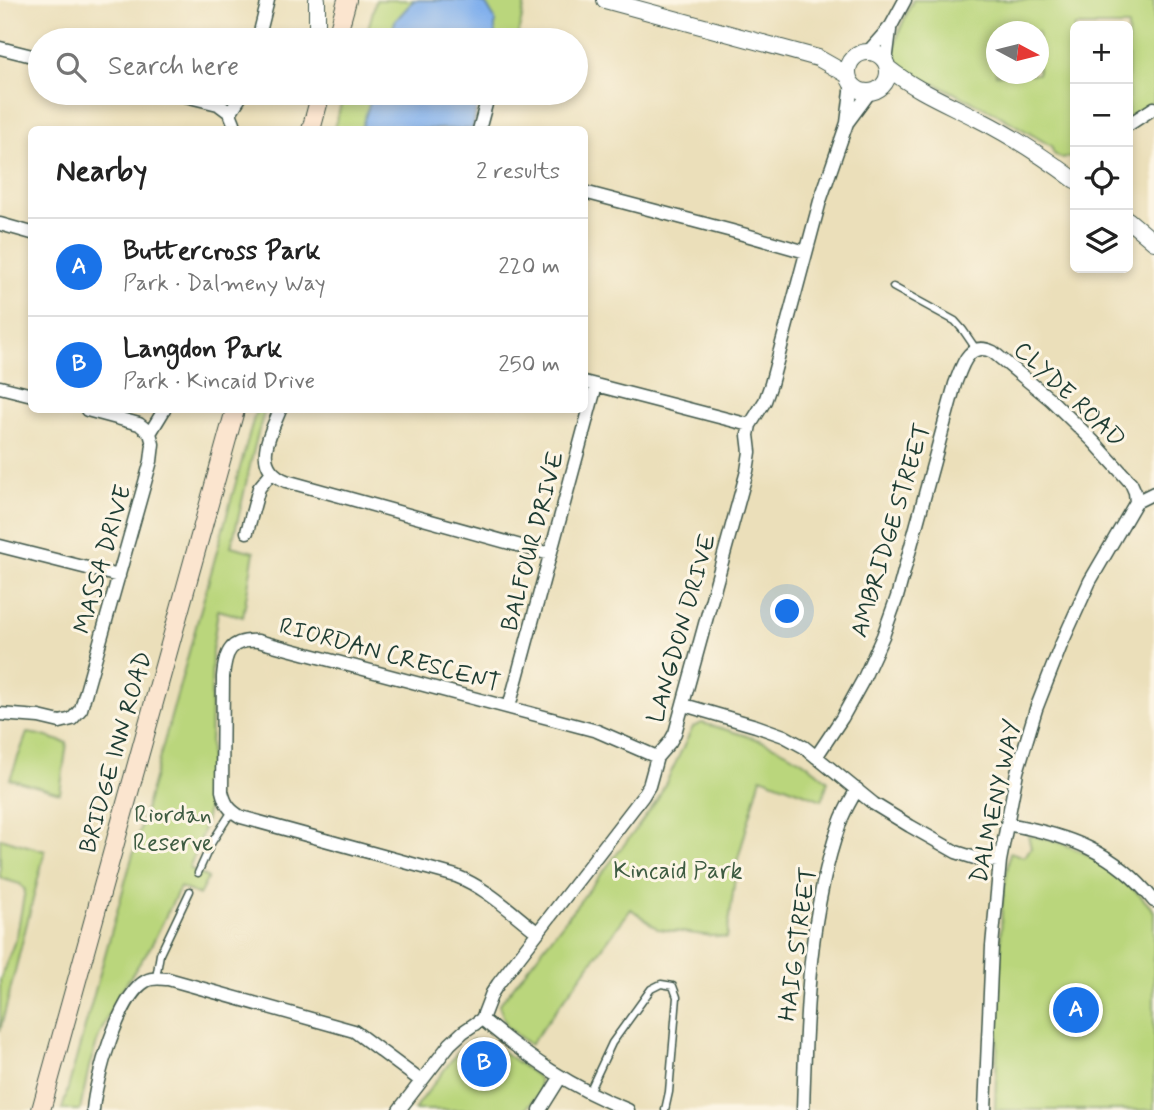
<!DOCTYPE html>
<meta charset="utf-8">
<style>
:root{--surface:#fff;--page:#f2f2f2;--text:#222;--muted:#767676;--line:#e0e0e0;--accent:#1a73e8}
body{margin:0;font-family:Mynerve,sans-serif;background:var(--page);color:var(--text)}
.controls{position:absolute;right:21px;top:21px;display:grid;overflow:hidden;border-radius:10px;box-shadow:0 4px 10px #0003}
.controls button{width:63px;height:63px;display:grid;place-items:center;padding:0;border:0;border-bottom:2px solid var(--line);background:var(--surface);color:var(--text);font:35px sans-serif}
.compass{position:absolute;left:986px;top:21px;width:63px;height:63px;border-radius:50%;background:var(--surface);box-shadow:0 4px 10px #0003;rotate:97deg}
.you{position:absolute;left:788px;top:612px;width:24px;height:24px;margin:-18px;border:5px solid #fff;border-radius:50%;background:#1a73e8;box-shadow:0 0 0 10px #1a73e833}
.badge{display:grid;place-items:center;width:46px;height:46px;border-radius:50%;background:var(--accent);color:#fff;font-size:23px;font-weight:700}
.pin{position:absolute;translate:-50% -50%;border:4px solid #fff;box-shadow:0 2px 7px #0006}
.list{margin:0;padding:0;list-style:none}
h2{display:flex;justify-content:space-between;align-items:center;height:91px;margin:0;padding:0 28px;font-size:30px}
h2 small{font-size:23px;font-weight:400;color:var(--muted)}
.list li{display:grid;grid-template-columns:46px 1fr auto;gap:21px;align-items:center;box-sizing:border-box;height:98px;padding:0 28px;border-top:2px solid var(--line)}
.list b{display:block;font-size:26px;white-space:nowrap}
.list p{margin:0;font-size:23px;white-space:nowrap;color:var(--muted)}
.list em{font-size:23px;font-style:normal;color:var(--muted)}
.icon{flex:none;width:38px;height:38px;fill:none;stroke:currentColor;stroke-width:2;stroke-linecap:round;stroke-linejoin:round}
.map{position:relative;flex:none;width:1154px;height:1110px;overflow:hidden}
.search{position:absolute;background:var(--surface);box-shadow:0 4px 10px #0003;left:28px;top:28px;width:560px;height:77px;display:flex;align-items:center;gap:18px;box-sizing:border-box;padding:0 24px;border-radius:38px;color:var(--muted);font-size:26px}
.panel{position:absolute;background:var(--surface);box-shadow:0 4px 10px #0003;left:28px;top:126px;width:560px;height:287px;border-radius:10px}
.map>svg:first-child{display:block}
.green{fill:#bad67c;stroke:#6c8a58;stroke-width:2;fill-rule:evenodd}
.water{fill:#82b0ec;stroke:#507690;stroke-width:2}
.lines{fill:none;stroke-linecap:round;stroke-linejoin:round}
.service-casing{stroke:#3e5548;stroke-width:9}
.minor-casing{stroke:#3e5548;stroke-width:15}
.tertiary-casing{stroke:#3e5548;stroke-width:18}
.secondary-casing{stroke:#3e5548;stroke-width:20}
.service{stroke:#fff;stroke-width:6}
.minor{stroke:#fff;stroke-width:12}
.tertiary{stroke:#fff;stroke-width:16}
.secondary{stroke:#fbe5cf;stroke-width:18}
.labels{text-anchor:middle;stroke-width:6;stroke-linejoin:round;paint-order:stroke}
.street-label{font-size:24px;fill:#1f3d34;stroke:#fcf5e5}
.park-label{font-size:24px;fill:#3e5c42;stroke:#fcf5e5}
</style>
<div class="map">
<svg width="1154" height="1110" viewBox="0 0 1154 1110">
<rect width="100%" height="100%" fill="#fcf5e5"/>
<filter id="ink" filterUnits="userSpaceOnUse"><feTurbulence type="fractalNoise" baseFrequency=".0143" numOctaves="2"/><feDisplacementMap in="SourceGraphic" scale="14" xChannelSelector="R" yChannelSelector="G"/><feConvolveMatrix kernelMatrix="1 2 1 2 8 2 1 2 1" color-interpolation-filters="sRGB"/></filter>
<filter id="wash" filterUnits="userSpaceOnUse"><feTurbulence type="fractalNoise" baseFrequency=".00686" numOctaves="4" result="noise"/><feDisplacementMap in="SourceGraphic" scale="28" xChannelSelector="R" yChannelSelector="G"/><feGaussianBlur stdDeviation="1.57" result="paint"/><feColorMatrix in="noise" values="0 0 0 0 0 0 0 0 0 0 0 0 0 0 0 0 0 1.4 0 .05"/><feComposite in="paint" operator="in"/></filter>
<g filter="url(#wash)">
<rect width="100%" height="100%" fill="#ebdfba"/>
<!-- green -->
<path class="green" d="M 376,0 L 514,0 L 525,3 L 517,40 L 501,40 L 489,38 L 488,40 L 365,40 Z
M 913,0 L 1154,0 L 1154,101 L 1128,118 L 1128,26 L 1075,26 L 1075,155 L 1063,159 L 1054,154 L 1051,146 L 995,113 L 936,84 L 927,86 C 917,81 902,73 897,63 C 889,46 906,16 913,0 ZM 996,32 L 1038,32 L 1038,74 L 996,74 Z
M 344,93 L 475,93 L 465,129 L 334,130 Z
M 256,410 L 265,410 C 250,454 244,501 231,546 L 254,552 L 243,617 L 218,610 L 212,651 L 209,801 C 206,825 199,846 189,868 L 208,878 L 199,895 L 180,887 L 151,946 L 117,997 L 99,1036 L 89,1067 L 80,1110 L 62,1110 Z
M 702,723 C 750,736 790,746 828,781 L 822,800 L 761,777 L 737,862 L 727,938 L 658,929 L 631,909 L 530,1045 L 507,1027 L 499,1005 L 634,832 L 658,799 L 693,727 Z
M 27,733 L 40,735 L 67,743 L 60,793 L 10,779 Z
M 1028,835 C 1079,843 1121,871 1154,911 L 1154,1110 L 995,1110 L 1002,904 L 1010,852 L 1024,857 L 1031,848 Z
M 0,838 L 45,851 L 0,1031 L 0,980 L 17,935 L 25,890 L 20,884 L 0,878 Z
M 472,1040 L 487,1040 L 539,1078 L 540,1093 L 525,1110 L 414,1110 L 460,1049 Z"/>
<!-- water -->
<path class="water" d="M 414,0 L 472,0 L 486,4 L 495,19 L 495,40 L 390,40 L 395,21 Z
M 373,93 L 479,93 L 473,129 L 361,129 Z"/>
</g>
<g filter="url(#ink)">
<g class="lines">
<defs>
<path id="service" d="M 893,287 L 955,321 L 963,330 L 976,349
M 198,873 L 212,842 L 232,811
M 156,978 L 160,954 L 190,891
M 589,1092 L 612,1043 L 651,989 L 661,984 L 673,986 L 677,997 L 669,1092 L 665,1110"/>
<path id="minor" d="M 258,40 L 268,0
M 0,48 L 40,58
M 868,52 L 891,26 L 905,0
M 886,62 L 890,30
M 173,93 L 218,104 L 230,113
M 847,123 L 870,92
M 1128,125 L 1154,108
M 235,130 L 234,123 L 230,113 L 243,93
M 479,130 L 489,93
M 584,192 L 732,231 L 806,252
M 0,224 L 32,233
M 584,382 L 750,425
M 0,387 L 32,395
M 87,410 L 139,424 L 150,433
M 280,410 C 270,435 251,466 286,481 L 550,554
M 247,532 L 259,488 L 272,472
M 0,546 L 119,576
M 684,705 L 756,726 L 784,736 L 804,747 L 874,804 L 910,826 L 956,852 L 975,858 L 1000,861
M 509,707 L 596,385
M 0,714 L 39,717 L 60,722 L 72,719 L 81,709 L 151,461 L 153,444 L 150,433 L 164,410
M 816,757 L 842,718 L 863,680 L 883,636 L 897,597 L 955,384 C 962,366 968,340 993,352 L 1050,399 L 1094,442 L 1131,483 L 1135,492 L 1136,502
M 1007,824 C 1067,835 1115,851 1154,901
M 537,932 C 511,912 487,888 456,876 L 241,817 C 229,810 225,804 222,791 L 223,677 C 225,652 230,639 258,641 L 597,731 L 657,757
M 482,1019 C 527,1057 572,1088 628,1110
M 93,1110 C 95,1081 119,995 146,981 C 153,977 161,979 168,979 L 354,1031 L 421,1081
M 399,1110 L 450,1044 L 463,1032 L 482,1019 L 492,993 L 498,984 L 643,796 L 649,786 L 657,757 L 670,742 L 675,733 L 747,471 L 750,452 L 748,435 L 750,425 L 765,401 L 771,384 L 820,201 L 847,123 L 852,83
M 540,1110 L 560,1078
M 803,1110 C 806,1014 808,914 840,823 C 844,811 851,800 857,789
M 985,1110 L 992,946 L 1000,861 L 1017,772 L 1036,709 L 1061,645 L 1090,581 L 1136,502 L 1154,493"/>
<path id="tertiary" d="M 317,0 L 317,40
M 605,0 L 818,58 L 848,75
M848 72a20 20 0 1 1 40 0a20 20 0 1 1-40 0Z
M 888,68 C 917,91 945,102 978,119 C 1012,136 1044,157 1075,180
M 1128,220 L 1154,242"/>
<path id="secondary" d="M 336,40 L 347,0
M 311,130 L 321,93
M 41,1110 L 235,410"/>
</defs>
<!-- service casing -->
<use href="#service" class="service-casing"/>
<!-- minor casing -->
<use href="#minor" class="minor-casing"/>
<!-- tertiary casing -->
<use href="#tertiary" class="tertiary-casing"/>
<!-- secondary casing -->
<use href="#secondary" class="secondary-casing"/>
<!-- service -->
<use href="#service" class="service"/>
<!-- minor -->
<use href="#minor" class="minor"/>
<!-- tertiary -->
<use href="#tertiary" class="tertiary"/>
<!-- secondary -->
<use href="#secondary" class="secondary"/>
</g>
</g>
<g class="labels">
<!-- street labels -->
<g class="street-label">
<text transform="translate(1070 394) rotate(43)" y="8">CLYDE ROAD</text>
<text transform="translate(890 530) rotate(-73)" y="8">AMBRIDGE STREET</text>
<text transform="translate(532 541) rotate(-75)" y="8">BALFOUR DRIVE</text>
<text transform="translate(102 559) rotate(-74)" y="8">MASSA DRIVE</text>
<text transform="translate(681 628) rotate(-74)" y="8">LANGDON DRIVE</text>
<text transform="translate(390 654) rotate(15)" y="8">RIORDAN CRESCENT</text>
<text transform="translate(115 752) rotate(-74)" y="8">BRIDGE INN ROAD</text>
<text transform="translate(995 801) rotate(-78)" y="8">DALMENY WAY</text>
<text transform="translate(797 944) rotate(-82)" y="8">HAIG STREET</text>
</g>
<!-- park labels -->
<g class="park-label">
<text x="173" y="822">Riordan<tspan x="173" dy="28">Reserve</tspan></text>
<text x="678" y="878">Kincaid Park</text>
</g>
</g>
</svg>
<div class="controls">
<button>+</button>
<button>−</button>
<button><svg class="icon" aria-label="locate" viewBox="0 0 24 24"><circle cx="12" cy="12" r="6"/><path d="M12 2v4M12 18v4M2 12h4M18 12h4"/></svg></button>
<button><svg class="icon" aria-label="layers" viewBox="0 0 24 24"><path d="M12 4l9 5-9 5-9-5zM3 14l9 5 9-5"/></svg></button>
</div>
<svg class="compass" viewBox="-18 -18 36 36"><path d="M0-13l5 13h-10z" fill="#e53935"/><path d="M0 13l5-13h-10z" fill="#767676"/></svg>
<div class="you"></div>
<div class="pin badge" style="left:1076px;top:1010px">A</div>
<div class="pin badge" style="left:484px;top:1064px">B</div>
<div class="search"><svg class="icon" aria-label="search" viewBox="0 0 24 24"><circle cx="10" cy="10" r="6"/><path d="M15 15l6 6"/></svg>Search here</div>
<section class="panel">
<h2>Nearby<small>2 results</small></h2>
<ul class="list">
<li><span class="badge">A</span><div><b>Buttercross Park</b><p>Park · Dalmeny Way</p></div><em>220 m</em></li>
<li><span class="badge">B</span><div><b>Langdon Park</b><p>Park · Kincaid Drive</p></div><em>250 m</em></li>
</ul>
</section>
</div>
